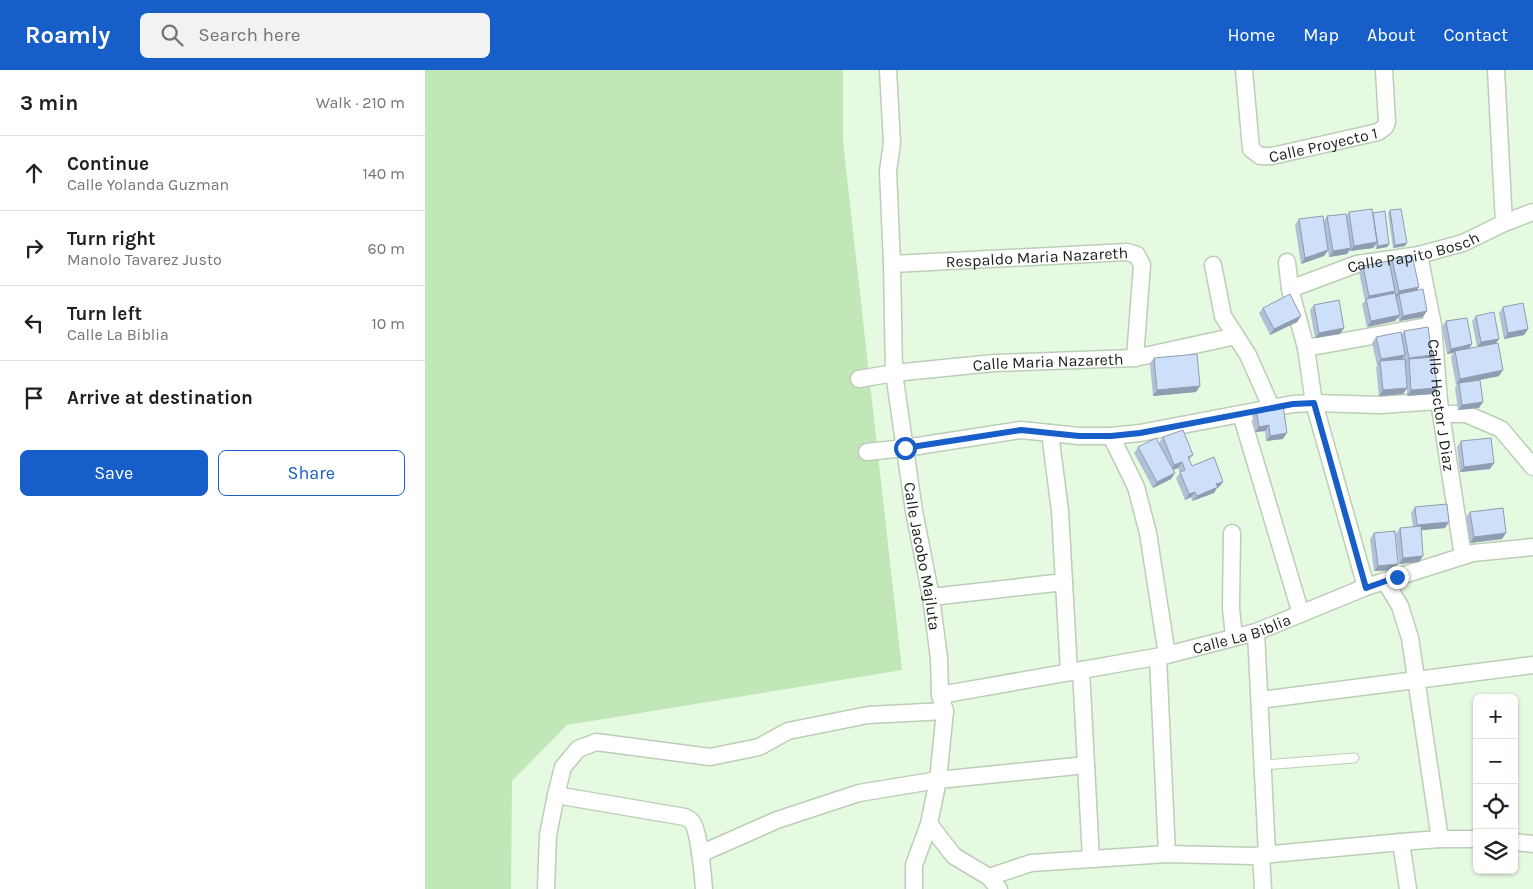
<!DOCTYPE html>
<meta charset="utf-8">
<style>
:root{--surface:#fff;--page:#f2f2f2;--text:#202124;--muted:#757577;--line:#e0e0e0;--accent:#185ec9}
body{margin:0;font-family:Karla,sans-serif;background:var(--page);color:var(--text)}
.controls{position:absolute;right:15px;bottom:15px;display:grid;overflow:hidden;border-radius:8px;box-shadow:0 1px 4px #0004}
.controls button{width:45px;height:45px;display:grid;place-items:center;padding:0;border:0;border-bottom:1px solid var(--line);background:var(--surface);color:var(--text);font:25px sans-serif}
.stop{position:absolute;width:15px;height:15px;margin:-11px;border:4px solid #185ec9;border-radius:50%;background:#fff}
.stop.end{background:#185ec9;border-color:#fff;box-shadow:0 1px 5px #0008}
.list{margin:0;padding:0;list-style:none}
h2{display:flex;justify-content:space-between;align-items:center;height:65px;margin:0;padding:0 20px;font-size:21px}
h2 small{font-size:16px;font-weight:400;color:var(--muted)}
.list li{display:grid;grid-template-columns:32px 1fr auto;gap:15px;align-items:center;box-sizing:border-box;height:75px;padding:0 20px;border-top:1px solid var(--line)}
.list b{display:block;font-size:19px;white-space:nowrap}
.list p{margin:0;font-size:16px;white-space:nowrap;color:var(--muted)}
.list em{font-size:16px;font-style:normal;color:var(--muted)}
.actions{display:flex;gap:10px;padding:15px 20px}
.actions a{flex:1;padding:11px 0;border:1px solid var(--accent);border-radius:8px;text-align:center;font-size:18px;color:var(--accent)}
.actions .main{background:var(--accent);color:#fff}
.icon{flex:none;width:28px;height:28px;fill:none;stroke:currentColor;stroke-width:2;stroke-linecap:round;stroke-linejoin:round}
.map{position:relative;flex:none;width:1108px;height:819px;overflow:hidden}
header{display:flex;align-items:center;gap:30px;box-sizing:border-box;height:70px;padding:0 25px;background:var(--accent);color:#fff}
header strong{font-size:24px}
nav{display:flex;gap:28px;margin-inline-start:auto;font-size:18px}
.search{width:350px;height:45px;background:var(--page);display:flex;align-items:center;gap:12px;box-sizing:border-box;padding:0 18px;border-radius:8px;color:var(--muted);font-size:19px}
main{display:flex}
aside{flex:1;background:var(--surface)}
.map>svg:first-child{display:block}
.green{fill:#c1e6b7}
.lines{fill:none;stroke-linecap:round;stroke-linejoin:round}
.service-casing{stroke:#bcceb7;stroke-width:11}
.minor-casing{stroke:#bcceb7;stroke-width:19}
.service{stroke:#fff;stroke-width:9}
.minor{stroke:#fff;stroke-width:16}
.wall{fill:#b1c0d7}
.shaded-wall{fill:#909caf}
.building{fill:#cedffa;stroke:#909caf}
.route{stroke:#185ec9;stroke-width:6}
.labels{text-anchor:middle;stroke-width:4.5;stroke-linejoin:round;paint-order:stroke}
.street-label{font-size:16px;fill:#1a2118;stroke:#fff}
</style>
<header>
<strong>Roamly</strong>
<div class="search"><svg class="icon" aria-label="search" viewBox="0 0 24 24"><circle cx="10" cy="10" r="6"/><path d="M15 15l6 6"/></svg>Search here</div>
<nav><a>Home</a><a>Map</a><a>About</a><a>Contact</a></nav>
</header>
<main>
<aside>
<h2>3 min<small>Walk · 210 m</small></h2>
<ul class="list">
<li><svg class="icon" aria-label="ahead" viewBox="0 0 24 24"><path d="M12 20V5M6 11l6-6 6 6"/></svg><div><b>Continue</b><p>Calle Yolanda Guzman</p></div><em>140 m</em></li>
<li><svg class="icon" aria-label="right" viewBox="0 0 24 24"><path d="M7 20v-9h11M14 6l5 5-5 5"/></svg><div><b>Turn right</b><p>Manolo Tavarez Justo</p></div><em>60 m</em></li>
<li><svg class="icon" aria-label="left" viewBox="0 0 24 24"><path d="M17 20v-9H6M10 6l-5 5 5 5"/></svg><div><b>Turn left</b><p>Calle La Biblia</p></div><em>10 m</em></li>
<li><svg class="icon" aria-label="arrive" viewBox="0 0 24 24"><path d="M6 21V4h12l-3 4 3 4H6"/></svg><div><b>Arrive at destination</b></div></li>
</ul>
<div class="actions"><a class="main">Save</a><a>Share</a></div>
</aside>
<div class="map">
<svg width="1108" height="819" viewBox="0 0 1108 819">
<rect width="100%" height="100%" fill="#e6f9e1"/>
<!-- green -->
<path class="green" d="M 0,0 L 418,0 L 418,71 L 477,600 L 142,655 L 87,711 L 86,819 L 0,819 Z"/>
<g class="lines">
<defs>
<path id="service" d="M 838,695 L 929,688"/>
<g id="minor">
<path id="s1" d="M 463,0 L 467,73 L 463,101 L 467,194 L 469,303 L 489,441 L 506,527 L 514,588 L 515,625 L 520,641 L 513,710 L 504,754 L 489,795 L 489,819"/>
<path id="s2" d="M 819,0 L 826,79 L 835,86 L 847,86 L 953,62 L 960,57 L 962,52 L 959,0"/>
<path d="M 1071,0 L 1079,153"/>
<path id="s3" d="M 994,185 L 1008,255 L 1014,331 L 1038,486"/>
<path d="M 862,192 L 865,219 L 881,278 L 889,333 L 941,517"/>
<path id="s4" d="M 467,194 L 702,182 L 712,185 L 717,195 L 710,288"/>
<path d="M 788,195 L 798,246 L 823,285 L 847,339"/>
<path id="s5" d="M 865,219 L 932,194 L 994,185 L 1038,173 L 1079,153 L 1108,142"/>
<path d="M 881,278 L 1008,255"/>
<path id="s6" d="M 434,309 L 469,303 L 569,293 L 710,288 L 811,266"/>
<path d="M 816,344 L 876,544"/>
<path d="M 1016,344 L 1041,344 L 1076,359 L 1108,397"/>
<path d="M 625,363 L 635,441 L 644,602"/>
<path d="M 686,366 L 711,417 L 723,463 L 742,585"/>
<path d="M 442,382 L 480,378 L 596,360 L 654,366 L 686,366 L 715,363 L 868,334 L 889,333 L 955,335 L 1014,331"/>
<path d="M 807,463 L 806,538 L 809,567"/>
<path d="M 960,511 L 975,536 L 985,568 L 1015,769"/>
<path d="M 506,527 L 639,512"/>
<path d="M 831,562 L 842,784"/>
<path d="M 733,587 L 742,784"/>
<path d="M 656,600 L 666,789"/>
<path id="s7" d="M 515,625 L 742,585 L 831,562 L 941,517 L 1048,483 L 1108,477"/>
<path d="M 835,630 L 1108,595"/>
<path d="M 131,725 L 260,747 C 263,749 265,749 267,752 C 274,760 278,806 279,819"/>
<path d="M 504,754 L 529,786 L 564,807 L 574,819"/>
<path d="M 976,772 L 983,819"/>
<path d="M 1089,772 L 1108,774"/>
<path d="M 275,784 L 352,750 L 434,723 L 513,710 L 661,695"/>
<path d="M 836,785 L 838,819"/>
<path d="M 564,807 L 606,793 L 742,784 L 827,786 L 976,772 L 1015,769 L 1052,769"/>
<path d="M 121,819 L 123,765 L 131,725 L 138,697 L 153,679 L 171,672 L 285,687 L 334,677 L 363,661 L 443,645 L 520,641"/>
</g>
</defs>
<!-- service casing -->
<use href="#service" class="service-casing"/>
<!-- minor casing -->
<use href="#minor" class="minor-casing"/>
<!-- service -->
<use href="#service" class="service"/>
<!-- minor -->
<use href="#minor" class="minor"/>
</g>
<!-- wall -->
<path class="wall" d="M 965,140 L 980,176 L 968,178 L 963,143 Z
M 924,142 L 947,144 L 948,143 L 964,174 L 962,177 L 951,179 L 950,174 L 948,178 L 925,181 L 925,180 L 922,184 L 904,187 L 903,181 L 899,186 L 876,194 L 870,155 L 874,149 L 899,151 L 902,146 L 921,146 Z
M 967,189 L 992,220 L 998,247 L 974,251 L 973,247 L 970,251 L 942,257 L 937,234 L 940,231 L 934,202 L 938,196 L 965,193 Z
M 889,235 L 915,264 L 890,268 L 885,240 Z
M 1078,237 L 1103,259 L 1099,265 L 1079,269 L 1074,243 Z
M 838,238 L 876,246 L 872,252 L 845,265 L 834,243 Z
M 1051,246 L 1074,269 L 1070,273 L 1074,306 L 1055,310 L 1054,338 L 1033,340 L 1030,318 L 1033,314 L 1031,315 L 1026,287 L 1028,283 L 1022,284 L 1017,257 L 1021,251 L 1047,274 L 1044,278 L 1052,277 L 1047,251 Z
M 979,261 L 1007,285 L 1005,287 L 1008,324 L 982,326 L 982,319 L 978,324 L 954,326 L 951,297 L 953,295 L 952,295 L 947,273 L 951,267 L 976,265 Z
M 729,288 L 771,322 L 728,326 L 725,293 Z
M 831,339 L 858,369 L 841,371 L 840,361 L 830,362 L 827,344 Z
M 738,367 L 768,385 L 764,390 L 767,396 L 794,417 L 792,418 L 789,423 L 767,431 L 766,427 L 760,430 L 751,408 L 755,403 L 753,398 L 748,400 L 746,409 L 728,418 L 709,383 L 713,377 L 734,373 Z
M 1036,371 L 1065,399 L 1035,402 L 1032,377 Z
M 990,437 L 1020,458 L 996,460 L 994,492 L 974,494 L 971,464 L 975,458 L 988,457 L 986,443 Z
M 1045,442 L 1077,469 L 1045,473 L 1041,447 Z
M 949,463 L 969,500 L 949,501 L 945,469 Z"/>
<!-- shaded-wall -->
<path class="shaded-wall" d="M 952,172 L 948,178 L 925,181 L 929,176 Z
M 982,173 L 980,176 L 968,178 L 970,175 Z
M 964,174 L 962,177 L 951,179 L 953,176 Z
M 926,178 L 922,184 L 904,187 L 908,181 Z
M 903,180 L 899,186 L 876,194 L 880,188 Z
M 994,217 L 990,223 L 974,224 L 972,227 L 970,227 L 974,221 Z
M 970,221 L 966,227 L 942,229 L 944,226 Z
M 1002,241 L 998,247 L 974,251 L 978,246 Z
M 975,245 L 970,251 L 942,257 L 946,251 Z
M 876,246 L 872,252 L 845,265 L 849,259 Z
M 919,258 L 915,264 L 890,268 L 894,263 Z
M 1103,259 L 1099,265 L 1079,269 L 1083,263 Z
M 1074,269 L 1070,274 L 1052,277 L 1056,272 Z
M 1047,274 L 1043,280 L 1030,281 L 1028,283 L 1022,284 L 1026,279 Z
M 980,285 L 976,290 L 955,291 L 953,295 L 952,295 L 956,289 Z
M 1007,285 L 1003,290 L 984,289 L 981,293 L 980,294 L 984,288 Z
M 1078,300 L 1074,306 L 1034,314 L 1034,313 L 1033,314 L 1031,315 L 1035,309 Z
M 775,316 L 771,322 L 728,326 L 732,320 Z
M 982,318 L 978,324 L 954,326 L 958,320 Z
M 1012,318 L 1008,324 L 982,326 L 986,320 Z
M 1058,332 L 1054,338 L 1033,340 L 1037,335 Z
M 844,355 L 840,361 L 830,362 L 834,357 Z
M 862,363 L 858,369 L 841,371 L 845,366 Z
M 757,392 L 753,398 L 745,401 L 749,395 Z
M 1069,393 L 1065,399 L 1035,402 L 1039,397 Z
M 750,403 L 746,409 L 728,418 L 732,412 Z
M 798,412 L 794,417 L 792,418 L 789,423 L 767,431 L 772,426 L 791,414 Z
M 770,422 L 766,427 L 760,430 L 764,424 Z
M 1024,452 L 1020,458 L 988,461 L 992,455 Z
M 1081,463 L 1077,469 L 1045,473 L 1049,467 Z
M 998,486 L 994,492 L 974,494 L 978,488 Z
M 973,494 L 969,500 L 949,501 L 953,496 Z"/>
<!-- building -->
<path class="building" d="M 947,139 L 952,172 L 929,176 L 924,142 Z
M 976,139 L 982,173 L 970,175 L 965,140 Z
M 960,141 L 964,174 L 953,176 L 948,143 Z
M 921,144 L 926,178 L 908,181 L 902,146 Z
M 898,146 L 903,180 L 880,188 L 874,149 Z
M 987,185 L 994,217 L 974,221 L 967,189 Z
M 964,191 L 970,221 L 944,226 L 938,196 Z
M 998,219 L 1002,241 L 978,246 L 974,224 Z
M 970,223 L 975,245 L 946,251 L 941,229 Z
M 865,224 L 876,246 L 849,259 L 838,238 Z
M 914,230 L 919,258 L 894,263 L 889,235 Z
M 1098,233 L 1103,259 L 1083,263 L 1078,237 Z
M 1069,242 L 1074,269 L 1056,272 L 1051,246 Z
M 1042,248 L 1047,274 L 1026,279 L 1021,251 Z
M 1003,257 L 1007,285 L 984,288 L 979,261 Z
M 976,262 L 980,285 L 956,289 L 951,267 Z
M 1073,273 L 1078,300 L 1035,309 L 1030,281 Z
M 772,284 L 775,316 L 732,320 L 729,288 Z
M 1009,287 L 1012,318 L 986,320 L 984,289 Z
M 980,289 L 982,318 L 958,320 L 955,291 Z
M 1055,310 L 1058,332 L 1037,335 L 1034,313 Z
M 858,335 L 862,363 L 845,366 L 844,355 L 834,357 L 831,339 Z
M 758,360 L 768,385 L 763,387 L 767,396 L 789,387 L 798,412 L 791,414 L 793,417 L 772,426 L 770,422 L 764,424 L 755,402 L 760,400 L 757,392 L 749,395 L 738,367 Z
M 731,368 L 750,403 L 732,412 L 713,377 Z
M 1066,368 L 1069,393 L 1039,397 L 1036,371 Z
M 1022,434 L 1024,452 L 992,455 L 990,437 Z
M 1078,438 L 1081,463 L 1049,467 L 1045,442 Z
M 996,456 L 998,486 L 978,488 L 975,458 Z
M 970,461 L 973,494 L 953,496 L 949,463 Z"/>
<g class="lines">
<!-- route -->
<path class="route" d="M 480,378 L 596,360 L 654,366 L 686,366 L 715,363 L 868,334 L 889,333 L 941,518 L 972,507"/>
</g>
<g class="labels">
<!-- street labels -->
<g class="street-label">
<text dy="6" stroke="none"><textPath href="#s2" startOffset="155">Calle Proyecto 1</textPath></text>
<text dy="6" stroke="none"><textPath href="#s5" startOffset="129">Calle Papito Bosch</textPath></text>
<text dy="6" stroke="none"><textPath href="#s4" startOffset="145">Respaldo Maria Nazareth</textPath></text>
<text dy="6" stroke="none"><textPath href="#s6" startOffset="190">Calle Maria Nazareth</textPath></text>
<text dy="6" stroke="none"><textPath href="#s3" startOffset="152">Calle Hector J Diaz</textPath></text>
<text dy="6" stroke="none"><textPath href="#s1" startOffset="489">Calle Jacobo Majluta</textPath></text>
<text dy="6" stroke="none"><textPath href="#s7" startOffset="308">Calle La Biblia</textPath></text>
</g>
</g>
</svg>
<div class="controls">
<button>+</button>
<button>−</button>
<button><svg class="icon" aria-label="locate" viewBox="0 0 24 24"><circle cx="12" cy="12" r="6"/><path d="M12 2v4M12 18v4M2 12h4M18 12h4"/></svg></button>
<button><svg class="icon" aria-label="layers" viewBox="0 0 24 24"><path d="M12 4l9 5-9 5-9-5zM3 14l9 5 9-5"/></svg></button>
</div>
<div class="stop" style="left:480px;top:378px"></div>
<div class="stop end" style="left:972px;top:507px"></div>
</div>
</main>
